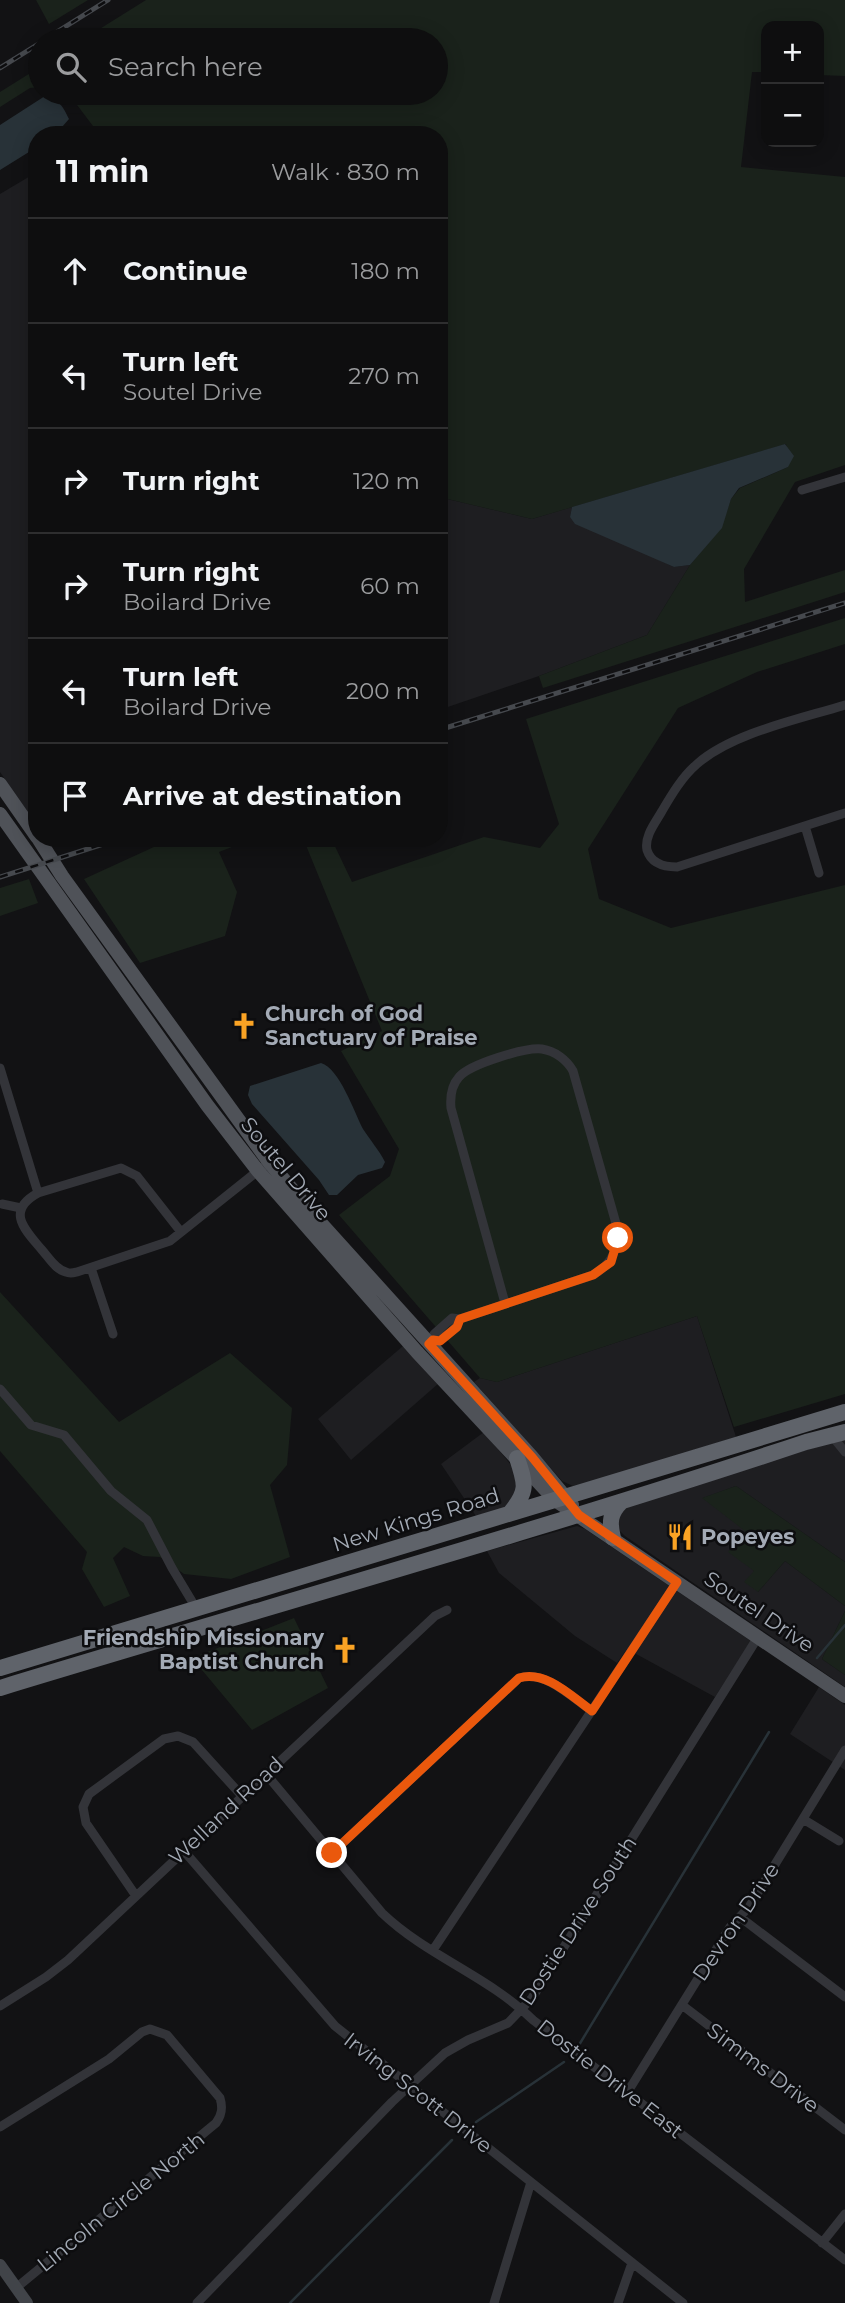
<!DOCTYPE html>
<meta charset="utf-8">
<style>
:root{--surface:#0e0e0f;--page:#1c1c1d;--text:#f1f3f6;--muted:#9b9c9e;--line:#2e2e2f}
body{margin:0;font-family:Montserrat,sans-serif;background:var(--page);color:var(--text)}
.controls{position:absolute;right:21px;top:21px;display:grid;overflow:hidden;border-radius:14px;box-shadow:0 4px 18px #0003}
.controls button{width:63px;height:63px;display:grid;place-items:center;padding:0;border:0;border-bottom:2px solid var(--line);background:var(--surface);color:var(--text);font:35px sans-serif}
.stop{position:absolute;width:21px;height:21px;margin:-16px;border:5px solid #ea580c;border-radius:50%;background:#fff}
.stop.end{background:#ea580c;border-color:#fff;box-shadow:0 2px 7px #0008}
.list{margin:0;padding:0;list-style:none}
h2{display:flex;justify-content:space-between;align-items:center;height:91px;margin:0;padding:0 28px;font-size:30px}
h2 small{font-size:23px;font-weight:400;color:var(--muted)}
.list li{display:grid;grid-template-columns:46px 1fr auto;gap:21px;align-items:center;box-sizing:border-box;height:105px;padding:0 28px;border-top:2px solid var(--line)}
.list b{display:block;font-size:26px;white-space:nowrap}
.list p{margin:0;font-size:23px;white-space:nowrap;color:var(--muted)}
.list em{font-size:23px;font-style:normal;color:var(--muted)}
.icon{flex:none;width:38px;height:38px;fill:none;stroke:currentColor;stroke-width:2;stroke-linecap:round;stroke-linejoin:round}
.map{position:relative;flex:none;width:845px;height:2303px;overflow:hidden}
.search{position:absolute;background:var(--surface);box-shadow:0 4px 18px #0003;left:28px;top:28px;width:420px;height:77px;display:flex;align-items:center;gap:18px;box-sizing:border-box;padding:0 24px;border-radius:38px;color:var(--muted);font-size:26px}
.panel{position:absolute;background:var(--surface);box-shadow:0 4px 18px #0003;left:28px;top:126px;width:420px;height:721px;border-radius:28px}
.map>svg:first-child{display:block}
.built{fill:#1e1e21}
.green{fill:#1a221b}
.water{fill:#283238}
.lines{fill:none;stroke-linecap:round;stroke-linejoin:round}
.stream{stroke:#283238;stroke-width:2.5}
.street{stroke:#333439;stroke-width:9}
.secondary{stroke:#414449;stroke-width:12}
.primary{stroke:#4f5258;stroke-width:14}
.highway{stroke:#5f636a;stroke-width:16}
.rail-casing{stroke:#46494e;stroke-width:5}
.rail{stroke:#0d0d0f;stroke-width:2.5;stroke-dasharray:8;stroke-linecap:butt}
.route{stroke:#ea580c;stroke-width:9}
.labels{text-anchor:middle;stroke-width:5;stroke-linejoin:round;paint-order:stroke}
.poi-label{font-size:21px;font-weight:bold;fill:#a3aab5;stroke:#0d0d0f;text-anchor:start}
.street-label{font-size:21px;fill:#a3aab5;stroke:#0d0d0f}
</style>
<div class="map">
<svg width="845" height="2303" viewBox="0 0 845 2303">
<rect width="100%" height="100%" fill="#121214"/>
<!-- built -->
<path class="built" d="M 37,172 L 37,825 L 0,772 L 0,194 Z
M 439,497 L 532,519 L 572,507 L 570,517 L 674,567 L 690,565 L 647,635 L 539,676 L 439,710 Z
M 697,1316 L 736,1437 L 581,1485 L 573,1486 L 562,1481 L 474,1382 L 480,1378 L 497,1382 Z
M 403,1346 L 439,1383 L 351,1460 L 318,1419 Z
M 484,1432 L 515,1470 L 517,1498 L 504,1508 L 476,1516 L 441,1464 Z
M 845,1438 L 845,1562 L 736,1486 L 703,1498 L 746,1531 L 758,1592 L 785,1561 L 845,1606 L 845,1611 L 822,1659 L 845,1675 L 845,1687 L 625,1536 L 617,1528 L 617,1509 Z
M 577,1526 L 585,1529 L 751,1641 L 715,1697 L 627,1649 L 617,1663 L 575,1636 L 499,1573 L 487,1551 Z
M 819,1687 L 845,1705 L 845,1770 L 790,1734 Z"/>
<!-- green -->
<path class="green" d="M 36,0 L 88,0 L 49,24 Z
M 146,0 L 845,0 L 845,76 L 819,75 L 819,26 L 766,26 L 766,72 L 752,72 L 741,167 L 845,177 L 845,465 L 795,482 L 744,569 L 745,602 L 845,570 L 845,592 L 543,688 L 539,676 L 647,635 L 690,565 L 721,528 L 731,499 L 740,488 L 788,467 L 786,444 L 532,519 L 439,497 L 439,135 L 111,135 L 105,130 L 99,134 L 68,93 L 436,93 L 436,40 L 82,40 Z
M 40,67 L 40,87 L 30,88 L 0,107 L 0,92 Z
M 845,618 L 845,644 L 757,672 L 678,708 L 588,849 L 599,899 L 671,928 L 845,885 L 845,1394 L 734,1427 L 697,1316 L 497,1382 L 480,1378 L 339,1215 L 390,1176 L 399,1149 L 341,1051 L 382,1031 L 303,838 L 331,838 L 352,882 L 484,837 L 540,848 L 559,824 L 526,719 Z
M 179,838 L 255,838 L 219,852 L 237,892 L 225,936 L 140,963 L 84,879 L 167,841 Z
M 29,879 L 38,903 L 0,916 L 0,888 Z
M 0,1292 L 119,1422 L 230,1353 L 292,1408 L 287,1465 L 270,1485 L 290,1557 L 231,1579 L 184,1574 L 160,1557 L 143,1556 L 124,1547 L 113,1558 L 130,1596 L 104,1607 L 82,1569 L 87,1552 L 0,1451 Z
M 736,1486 L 845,1562 L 845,1606 L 785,1561 L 758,1592 L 744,1582 L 754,1571 L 728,1552 L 745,1531 L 702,1498 Z
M 845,1611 L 845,1675 L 822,1659 Z
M 294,1618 L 328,1688 L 252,1730 L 192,1658 Z"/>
<!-- water -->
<path class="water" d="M 45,96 C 59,100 63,106 69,119 L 55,135 L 37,135 L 37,147 L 0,170 L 0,125 Z
M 785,444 L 794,456 L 788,467 L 739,488 L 731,499 L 722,528 L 690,565 L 674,567 L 575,524 L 570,517 L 572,507 Z
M 321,1063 C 340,1069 354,1112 363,1129 C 370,1140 379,1150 385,1162 L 382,1168 L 358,1175 L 337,1195 L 329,1195 L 319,1180 L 252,1104 L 248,1095 L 250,1086 Z"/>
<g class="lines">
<!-- stream -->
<path class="stream" d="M 817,1658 L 845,1625
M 579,2045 L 769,1732
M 476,2122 L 564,2062
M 290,2303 L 452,2140"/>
<!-- street -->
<path class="street" d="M 802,490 L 845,477
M 845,705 C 800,719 732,733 697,764 C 682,777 672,794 662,811 C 656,822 644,836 647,850 C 651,863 664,867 677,867 L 845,813
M 805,826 L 819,873
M 0,1068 L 38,1193
M 2,1204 L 21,1208
M 181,1232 L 137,1176 L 121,1168 L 38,1193 C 5,1211 25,1230 42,1250 C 49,1258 56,1270 66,1272 C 70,1274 73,1273 77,1272 L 170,1241 L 269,1162
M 91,1268 L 113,1334
M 434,1340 L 434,1334 L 452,1318 L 460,1319 L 593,1275 C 612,1264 619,1249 617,1227 L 573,1071 C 567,1060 555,1051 542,1049 C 526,1047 470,1064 459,1077 C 451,1086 450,1097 451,1108 L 505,1303
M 431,1342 C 444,1338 455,1332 460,1319
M 0,1389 L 31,1425 L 64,1435 L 111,1491 L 147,1520 L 172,1568 L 196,1608
M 832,1436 L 845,1452
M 266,1774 L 382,1913 C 427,1956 488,1976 533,2020 L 845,2260
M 803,1819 L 839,1841
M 184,1851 L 335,2026 L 683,2303
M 332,1853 L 519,1678 C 546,1670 571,1697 592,1711
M 136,1896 L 86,1823 L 83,1807 L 89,1794 L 164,1739 L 178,1736 L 193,1742 L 242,1796
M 740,1917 L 845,1997
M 433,1950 L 677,1582
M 682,2005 L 845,2130
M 0,2006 L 46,1977 L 68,1960 L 435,1616 L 447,1610
M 627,2093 L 730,1927 L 749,1907 L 845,1750
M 0,2127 L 109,2059 L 142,2032 L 150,2029 L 167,2035 L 220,2098 C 223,2108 222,2115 216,2123 L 16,2288
M 822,2243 L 845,2214
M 197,2303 L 392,2102 L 445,2053 L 468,2040 L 508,2023 L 532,1998 L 758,1637
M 494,2303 L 531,2182
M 618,2303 L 632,2263"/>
<!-- secondary -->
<path class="secondary" d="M 0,2265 L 27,2303"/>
<!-- primary -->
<path class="primary" d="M 0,784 L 37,837
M 0,814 L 207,1105 L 258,1171 L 417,1352 L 555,1500 L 845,1696
M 38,838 L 62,876 L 269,1162 L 317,1219 L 532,1457 L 572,1505"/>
<!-- highway -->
<path class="highway" d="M 510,1513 C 528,1491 526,1485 517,1458
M 613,1538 C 609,1522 610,1513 621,1502
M 0,1668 L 845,1412
M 0,1688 C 269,1606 539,1531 806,1442 L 845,1432"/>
<defs>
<path id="rail" d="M 44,40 L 108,0
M 0,68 L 40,43
M 439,730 L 845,603
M 0,877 L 122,838"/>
</defs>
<!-- rail casing -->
<use href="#rail" class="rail-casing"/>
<!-- rail -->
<use href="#rail" class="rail"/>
</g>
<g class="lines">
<!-- route -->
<path class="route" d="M 332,1853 L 519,1678 C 546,1670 571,1696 592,1711 L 677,1582 L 579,1515 L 532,1457 L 429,1344 L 433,1340 L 440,1341 L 457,1327 L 460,1319 L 593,1275 L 611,1262 L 618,1238"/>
</g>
<!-- icons -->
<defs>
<symbol id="church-bare" viewBox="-9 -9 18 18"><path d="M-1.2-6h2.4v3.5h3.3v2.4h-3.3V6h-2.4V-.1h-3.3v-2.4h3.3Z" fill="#faa324" stroke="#0d0d0f" stroke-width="2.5" paint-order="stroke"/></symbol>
<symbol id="restaurant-bare" viewBox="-9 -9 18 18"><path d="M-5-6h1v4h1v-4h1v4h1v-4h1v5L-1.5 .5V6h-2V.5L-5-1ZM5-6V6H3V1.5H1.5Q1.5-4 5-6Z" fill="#faa324" stroke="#0d0d0f" stroke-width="2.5" paint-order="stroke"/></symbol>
</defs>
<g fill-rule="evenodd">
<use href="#church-bare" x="225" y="1007" width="38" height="38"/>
<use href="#restaurant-bare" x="661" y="1518" width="38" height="38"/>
<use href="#church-bare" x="326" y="1631" width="38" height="38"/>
</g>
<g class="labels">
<!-- poi labels -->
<g class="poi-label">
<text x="265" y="1021">Church of God<tspan x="265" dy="24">Sanctuary of Praise</tspan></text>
<text x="701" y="1544">Popeyes</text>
<text x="324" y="1645" text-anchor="end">Friendship Missionary<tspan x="324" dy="24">Baptist Church</tspan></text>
</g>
<!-- street labels -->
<g class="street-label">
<text transform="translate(286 1169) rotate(50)" y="7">Soutel Drive</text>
<text transform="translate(416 1520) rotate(-17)" y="7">New Kings Road</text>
<text transform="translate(759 1612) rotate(34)" y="7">Soutel Drive</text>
<text transform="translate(226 1811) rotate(-43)" y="7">Welland Road</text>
<text transform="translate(578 1921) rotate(-57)" y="7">Dostie Drive South</text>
<text transform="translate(736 1922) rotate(-56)" y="7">Devron Drive</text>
<text transform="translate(763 2068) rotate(37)" y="7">Simms Drive</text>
<text transform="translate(610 2079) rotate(38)" y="7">Dostie Drive East</text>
<text transform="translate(418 2093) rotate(38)" y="7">Irving Scott Drive</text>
<text transform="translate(121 2202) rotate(-39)" y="7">Lincoln Circle North</text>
</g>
</g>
</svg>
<div class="controls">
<button>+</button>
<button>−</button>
</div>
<div class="stop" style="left:618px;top:1238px"></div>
<div class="stop end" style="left:332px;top:1853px"></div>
<div class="search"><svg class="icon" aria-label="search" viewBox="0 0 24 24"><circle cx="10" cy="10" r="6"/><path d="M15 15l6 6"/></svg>Search here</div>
<section class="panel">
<h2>11 min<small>Walk · 830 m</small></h2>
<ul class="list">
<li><svg class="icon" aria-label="ahead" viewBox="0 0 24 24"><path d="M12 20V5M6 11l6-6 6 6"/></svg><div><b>Continue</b></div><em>180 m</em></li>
<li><svg class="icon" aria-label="left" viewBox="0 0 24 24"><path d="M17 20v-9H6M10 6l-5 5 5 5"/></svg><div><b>Turn left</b><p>Soutel Drive</p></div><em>270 m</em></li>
<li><svg class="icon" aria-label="right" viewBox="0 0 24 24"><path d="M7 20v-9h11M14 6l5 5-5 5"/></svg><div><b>Turn right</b></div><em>120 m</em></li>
<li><svg class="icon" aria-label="right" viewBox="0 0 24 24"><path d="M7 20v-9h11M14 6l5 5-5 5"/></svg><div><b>Turn right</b><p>Boilard Drive</p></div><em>60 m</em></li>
<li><svg class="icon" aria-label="left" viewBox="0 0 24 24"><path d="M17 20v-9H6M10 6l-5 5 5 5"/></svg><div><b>Turn left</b><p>Boilard Drive</p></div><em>200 m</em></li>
<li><svg class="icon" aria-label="arrive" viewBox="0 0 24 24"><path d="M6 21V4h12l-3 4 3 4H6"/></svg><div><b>Arrive at destination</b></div></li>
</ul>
</section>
</div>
